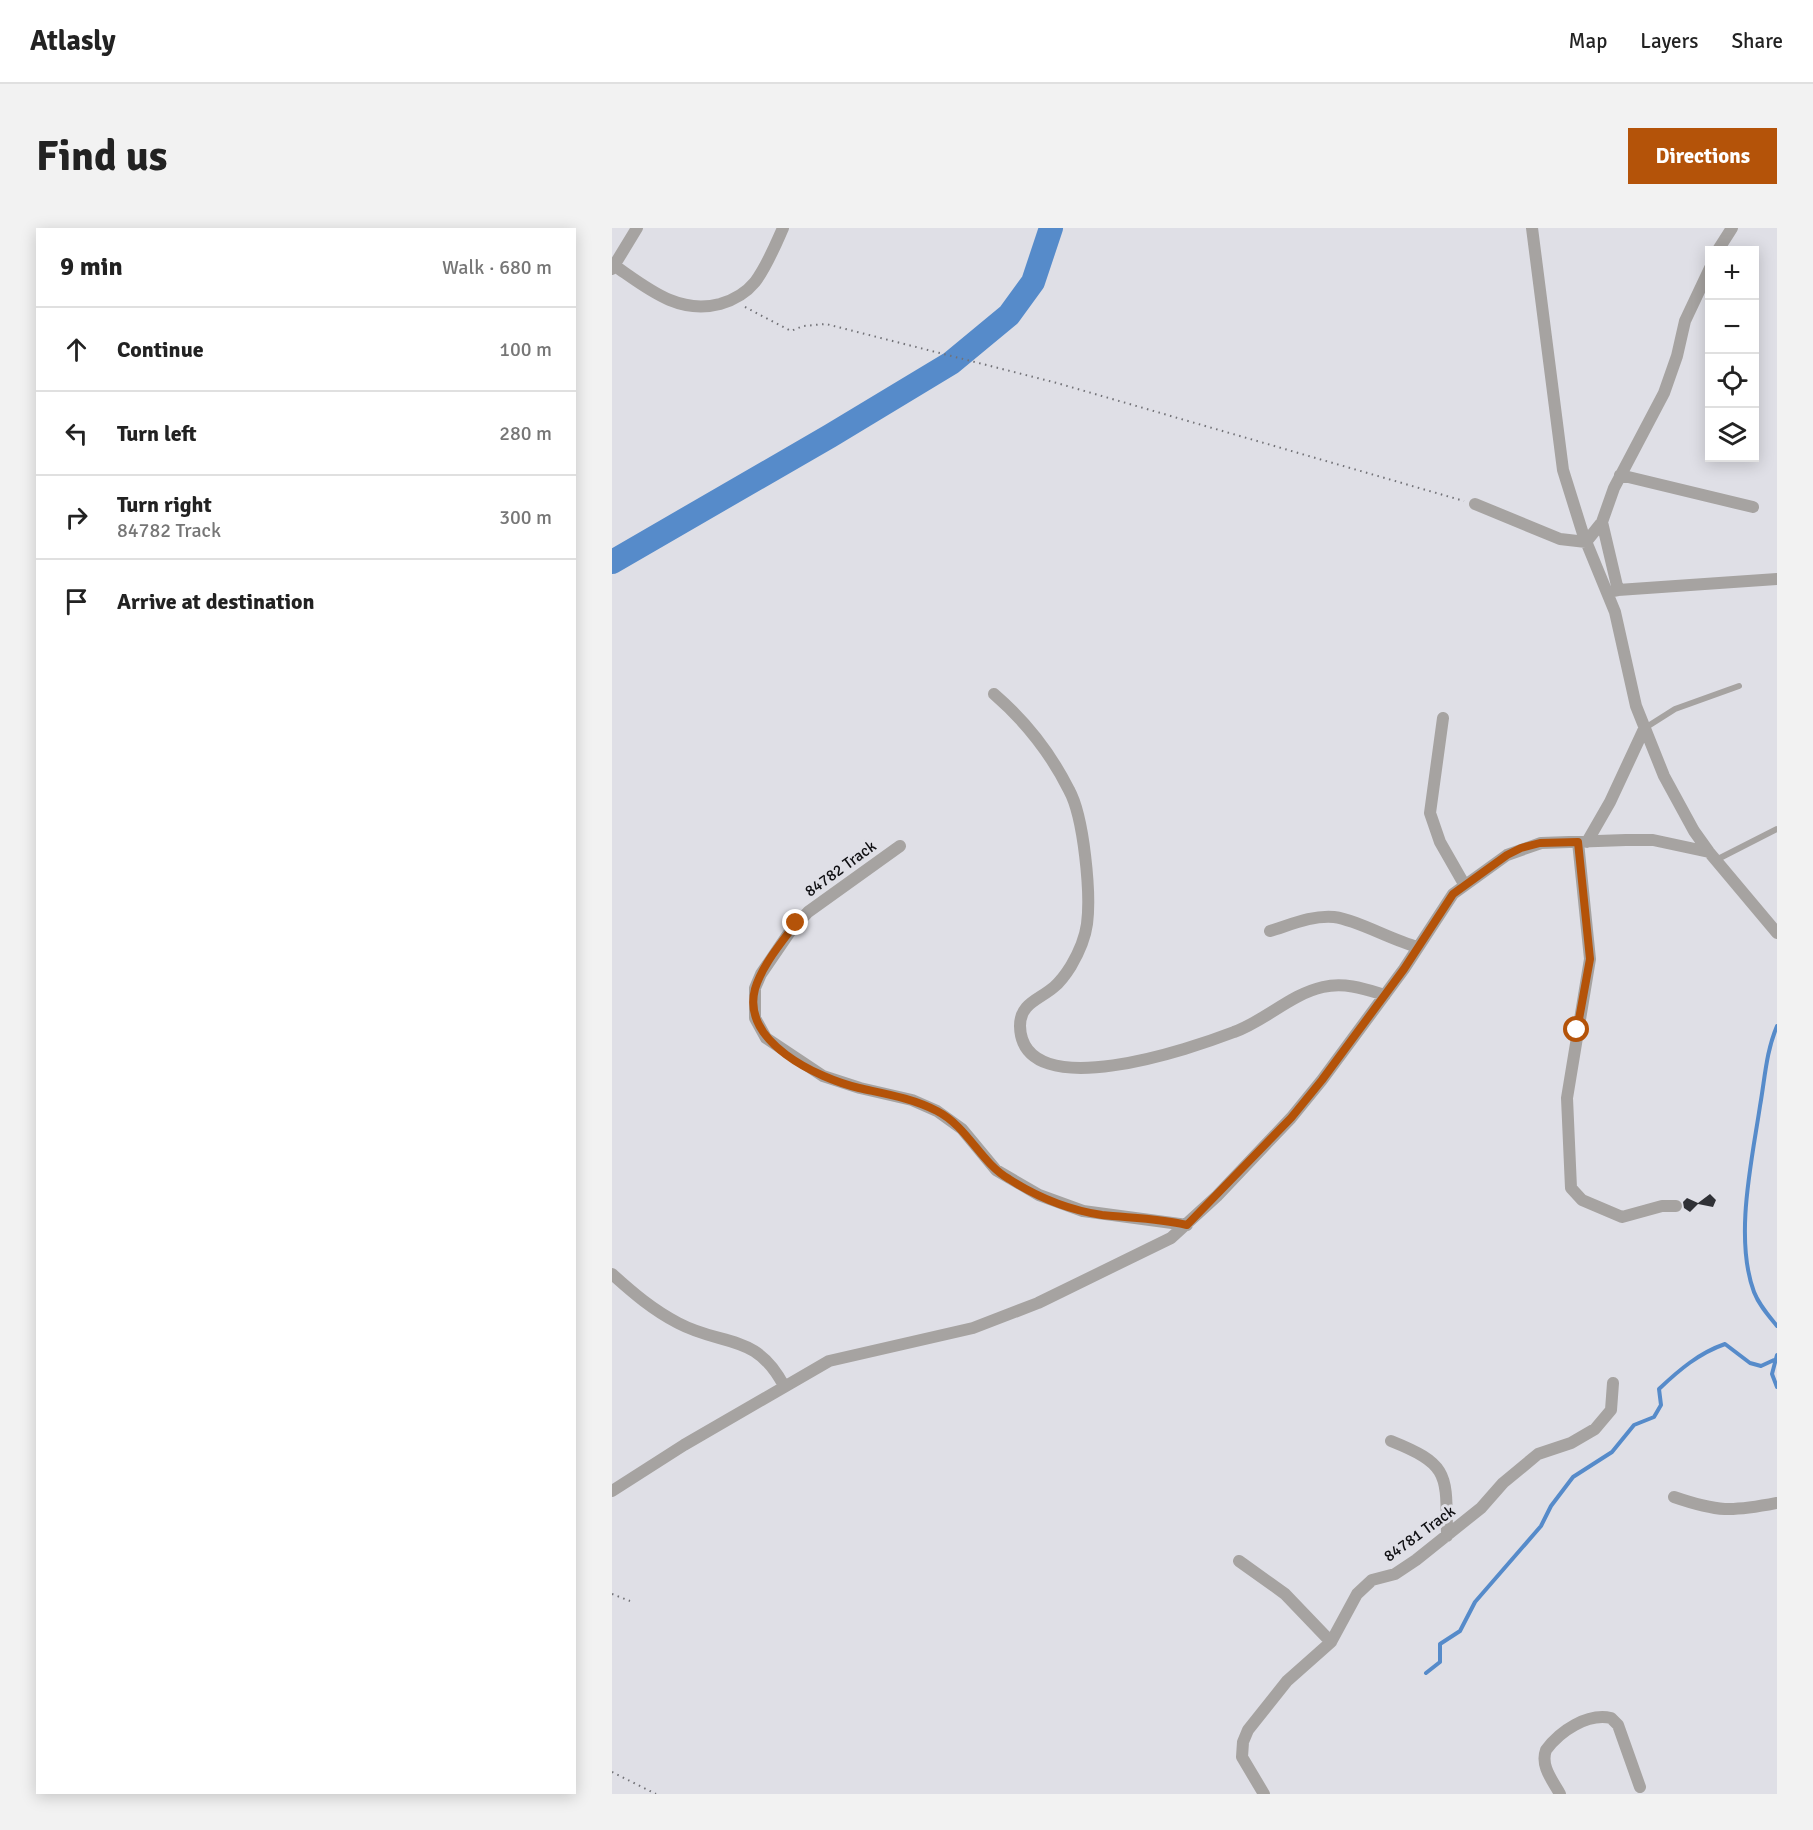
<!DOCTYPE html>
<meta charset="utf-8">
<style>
:root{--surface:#fff;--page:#f2f2f2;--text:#222;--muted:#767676;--line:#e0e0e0;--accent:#b45309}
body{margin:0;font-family:Signika,sans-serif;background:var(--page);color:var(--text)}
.controls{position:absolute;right:18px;top:18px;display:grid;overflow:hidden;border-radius:0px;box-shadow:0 3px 15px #0003}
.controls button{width:54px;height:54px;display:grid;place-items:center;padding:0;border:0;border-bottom:2px solid var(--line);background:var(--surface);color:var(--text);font:30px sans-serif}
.stop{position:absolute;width:18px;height:18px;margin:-14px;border:4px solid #b45309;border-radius:50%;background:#fff}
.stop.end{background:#b45309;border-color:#fff;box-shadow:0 2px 6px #0008}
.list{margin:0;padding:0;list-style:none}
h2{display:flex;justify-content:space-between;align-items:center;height:78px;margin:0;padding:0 24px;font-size:26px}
h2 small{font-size:20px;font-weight:400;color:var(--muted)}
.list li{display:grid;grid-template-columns:39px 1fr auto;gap:18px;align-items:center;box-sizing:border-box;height:84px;padding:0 24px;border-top:2px solid var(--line)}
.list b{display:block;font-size:22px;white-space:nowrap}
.list p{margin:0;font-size:20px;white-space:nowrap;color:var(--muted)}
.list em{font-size:20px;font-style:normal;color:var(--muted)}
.icon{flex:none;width:33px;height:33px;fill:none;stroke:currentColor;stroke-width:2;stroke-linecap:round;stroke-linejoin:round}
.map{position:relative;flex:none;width:1165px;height:1566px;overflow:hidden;border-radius:0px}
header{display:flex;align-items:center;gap:36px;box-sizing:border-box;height:84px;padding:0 30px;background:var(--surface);border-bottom:2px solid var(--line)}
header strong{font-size:28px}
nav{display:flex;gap:33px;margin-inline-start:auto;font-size:21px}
.intro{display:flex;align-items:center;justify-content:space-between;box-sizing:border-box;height:144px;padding:0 36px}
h1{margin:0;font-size:42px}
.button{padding:15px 27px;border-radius:0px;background:var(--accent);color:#fff;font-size:21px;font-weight:700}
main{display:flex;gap:36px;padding:0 36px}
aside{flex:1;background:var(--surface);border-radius:0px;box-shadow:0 3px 15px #0003}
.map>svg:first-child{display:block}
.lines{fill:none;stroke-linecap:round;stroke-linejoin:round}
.stream{stroke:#568bca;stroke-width:4}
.river{stroke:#568bca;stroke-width:24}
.building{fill:#303136}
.path{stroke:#727277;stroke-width:2;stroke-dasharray:1.5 4.5;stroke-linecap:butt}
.lane{stroke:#a6a3a1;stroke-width:6}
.street{stroke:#a6a3a1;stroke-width:12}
.route{stroke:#b45309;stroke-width:8}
.labels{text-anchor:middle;stroke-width:6;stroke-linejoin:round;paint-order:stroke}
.street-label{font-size:16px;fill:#0f0f12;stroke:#dfdfe6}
</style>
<header>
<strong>Atlasly</strong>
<nav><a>Map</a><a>Layers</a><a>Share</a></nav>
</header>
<div class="intro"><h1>Find us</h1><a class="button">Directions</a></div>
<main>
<aside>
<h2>9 min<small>Walk · 680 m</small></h2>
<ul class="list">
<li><svg class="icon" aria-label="ahead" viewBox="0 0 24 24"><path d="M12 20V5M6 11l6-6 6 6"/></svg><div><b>Continue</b></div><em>100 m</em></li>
<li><svg class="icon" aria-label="left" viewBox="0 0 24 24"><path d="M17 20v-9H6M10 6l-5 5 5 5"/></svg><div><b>Turn left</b></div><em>280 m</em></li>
<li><svg class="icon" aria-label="right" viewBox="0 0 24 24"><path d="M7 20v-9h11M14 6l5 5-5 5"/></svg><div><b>Turn right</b><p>84782 Track</p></div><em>300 m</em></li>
<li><svg class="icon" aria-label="arrive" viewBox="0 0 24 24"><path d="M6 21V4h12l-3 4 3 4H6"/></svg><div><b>Arrive at destination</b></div></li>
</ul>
</aside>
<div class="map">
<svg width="1165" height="1566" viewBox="0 0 1165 1566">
<rect width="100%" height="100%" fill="#dfdfe6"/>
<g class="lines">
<!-- stream -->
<path class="stream" d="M 1165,798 C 1154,824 1153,850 1148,878 C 1140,932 1122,1010 1142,1064 C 1147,1077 1156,1087 1165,1098
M 1165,1127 L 1160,1146 L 1165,1159
M 814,1445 L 828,1434 L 828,1416 L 848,1403 L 863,1374 L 929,1298 L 939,1278 L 961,1249 L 1000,1224 L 1022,1197 L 1042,1189 L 1049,1177 L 1047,1161 C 1067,1142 1087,1125 1113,1116 L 1138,1135 L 1149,1138 L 1162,1132"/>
<!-- river -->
<path class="river" d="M 0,334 L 218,208 L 339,135 L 397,87 L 421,54 L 439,0"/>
</g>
<!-- building -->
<path class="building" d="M 1098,966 L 1104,972 L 1101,979 L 1086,976 L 1078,984 L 1072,980 L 1071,974 L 1075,970 L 1086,975 Z"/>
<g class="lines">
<!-- path -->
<path class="path" d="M 133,79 L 179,103 L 191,98 L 214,96 L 445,155 L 852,273
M 0,1366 L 18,1373
M 0,1544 L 44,1566"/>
<!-- lane -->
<path class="lane" d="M 1033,500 L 1063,481 L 1127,458
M 1104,632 L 1165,601"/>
<!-- street -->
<path class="street" d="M 920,0 L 951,242 L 971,306 L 1003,384 L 1024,478 L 1052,548 L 1082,603 L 1097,624 L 1165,705
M 1106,22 L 1120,0
M 3,38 C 35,60 66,87 108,76 C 122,72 134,65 143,54 C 155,38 163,18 171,0
M 0,41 L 25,0
M 1008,247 L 1141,279
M 863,276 L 948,311 L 974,314 L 990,294 L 1002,260 L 1052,165 L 1065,128 L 1073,93 L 1098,40
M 990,294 L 1006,362
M 996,364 L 1006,362 L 1165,351
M 382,466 C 412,492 439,526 457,562 C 472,589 479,666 475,696 C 473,711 466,726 459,738 C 454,746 448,754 442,759 C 427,772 408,775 408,798 C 410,880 583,819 622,804 C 653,793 679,766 711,759 C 733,754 753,761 773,767
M 831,490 L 818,585 L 828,614 L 852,656
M 966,614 L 978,731 L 955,870 L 959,960 L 970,972 L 1010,989 L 1050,978 L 1064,978
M 975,614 L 998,574 L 1032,501
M 288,618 L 196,684 L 177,705 L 149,746 L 143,760 L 143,790 L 154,810 L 211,848 L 248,860 L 300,872 L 325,883 L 350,901 L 384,942 L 427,967 L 471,983 L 575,997
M 658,703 C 678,697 700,687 722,689 C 746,692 779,712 806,719
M 0,1046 C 21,1065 41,1082 66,1095 C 111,1119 144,1104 172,1158
M 779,1213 C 839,1237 834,1247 835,1308
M 0,1263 L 72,1217 L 217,1133 L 361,1100 L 426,1075 L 559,1010 L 605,968 L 679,890 L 710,852 L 792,741 L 841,666 L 895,627 L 929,615 L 1014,612 L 1041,612 L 1097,624
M 1062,1269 C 1106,1284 1119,1284 1165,1275
M 627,1333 L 673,1366 L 719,1414
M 652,1566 L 630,1529 L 631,1514 L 636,1502 L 675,1453 L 719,1414 L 745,1366 L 760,1352 L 783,1346 L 804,1332 L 869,1280 L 891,1255 L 926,1226 L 959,1215 L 983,1201 L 999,1182 L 1001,1155
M 948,1566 C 941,1553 928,1538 934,1522 C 948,1503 975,1485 999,1490 L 1006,1497 L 1028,1559"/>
</g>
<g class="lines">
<!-- route -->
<path class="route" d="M 184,695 C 170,714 150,737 143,761 C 129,814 205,850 247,860 C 274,866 300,870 325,883 C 356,899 368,934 397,951 C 425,969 457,982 490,987 C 518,990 547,990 575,997 L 679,890 L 710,852 L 792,741 L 841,666 L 895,627 L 909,620 L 928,615 L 966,614 L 978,731 L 965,802"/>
</g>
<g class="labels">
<!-- street labels -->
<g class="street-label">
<text transform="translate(228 640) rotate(-36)" y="6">84782 Track</text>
<text transform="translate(807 1305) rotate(-36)" y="6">84781 Track</text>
</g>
</g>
</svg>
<div class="controls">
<button>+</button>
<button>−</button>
<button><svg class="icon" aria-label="locate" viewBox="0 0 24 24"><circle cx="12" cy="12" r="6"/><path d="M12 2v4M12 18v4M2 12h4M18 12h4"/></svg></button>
<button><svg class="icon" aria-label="layers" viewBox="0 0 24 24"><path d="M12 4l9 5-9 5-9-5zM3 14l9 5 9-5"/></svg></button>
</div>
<div class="stop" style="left:965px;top:802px"></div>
<div class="stop end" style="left:184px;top:695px"></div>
</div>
</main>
